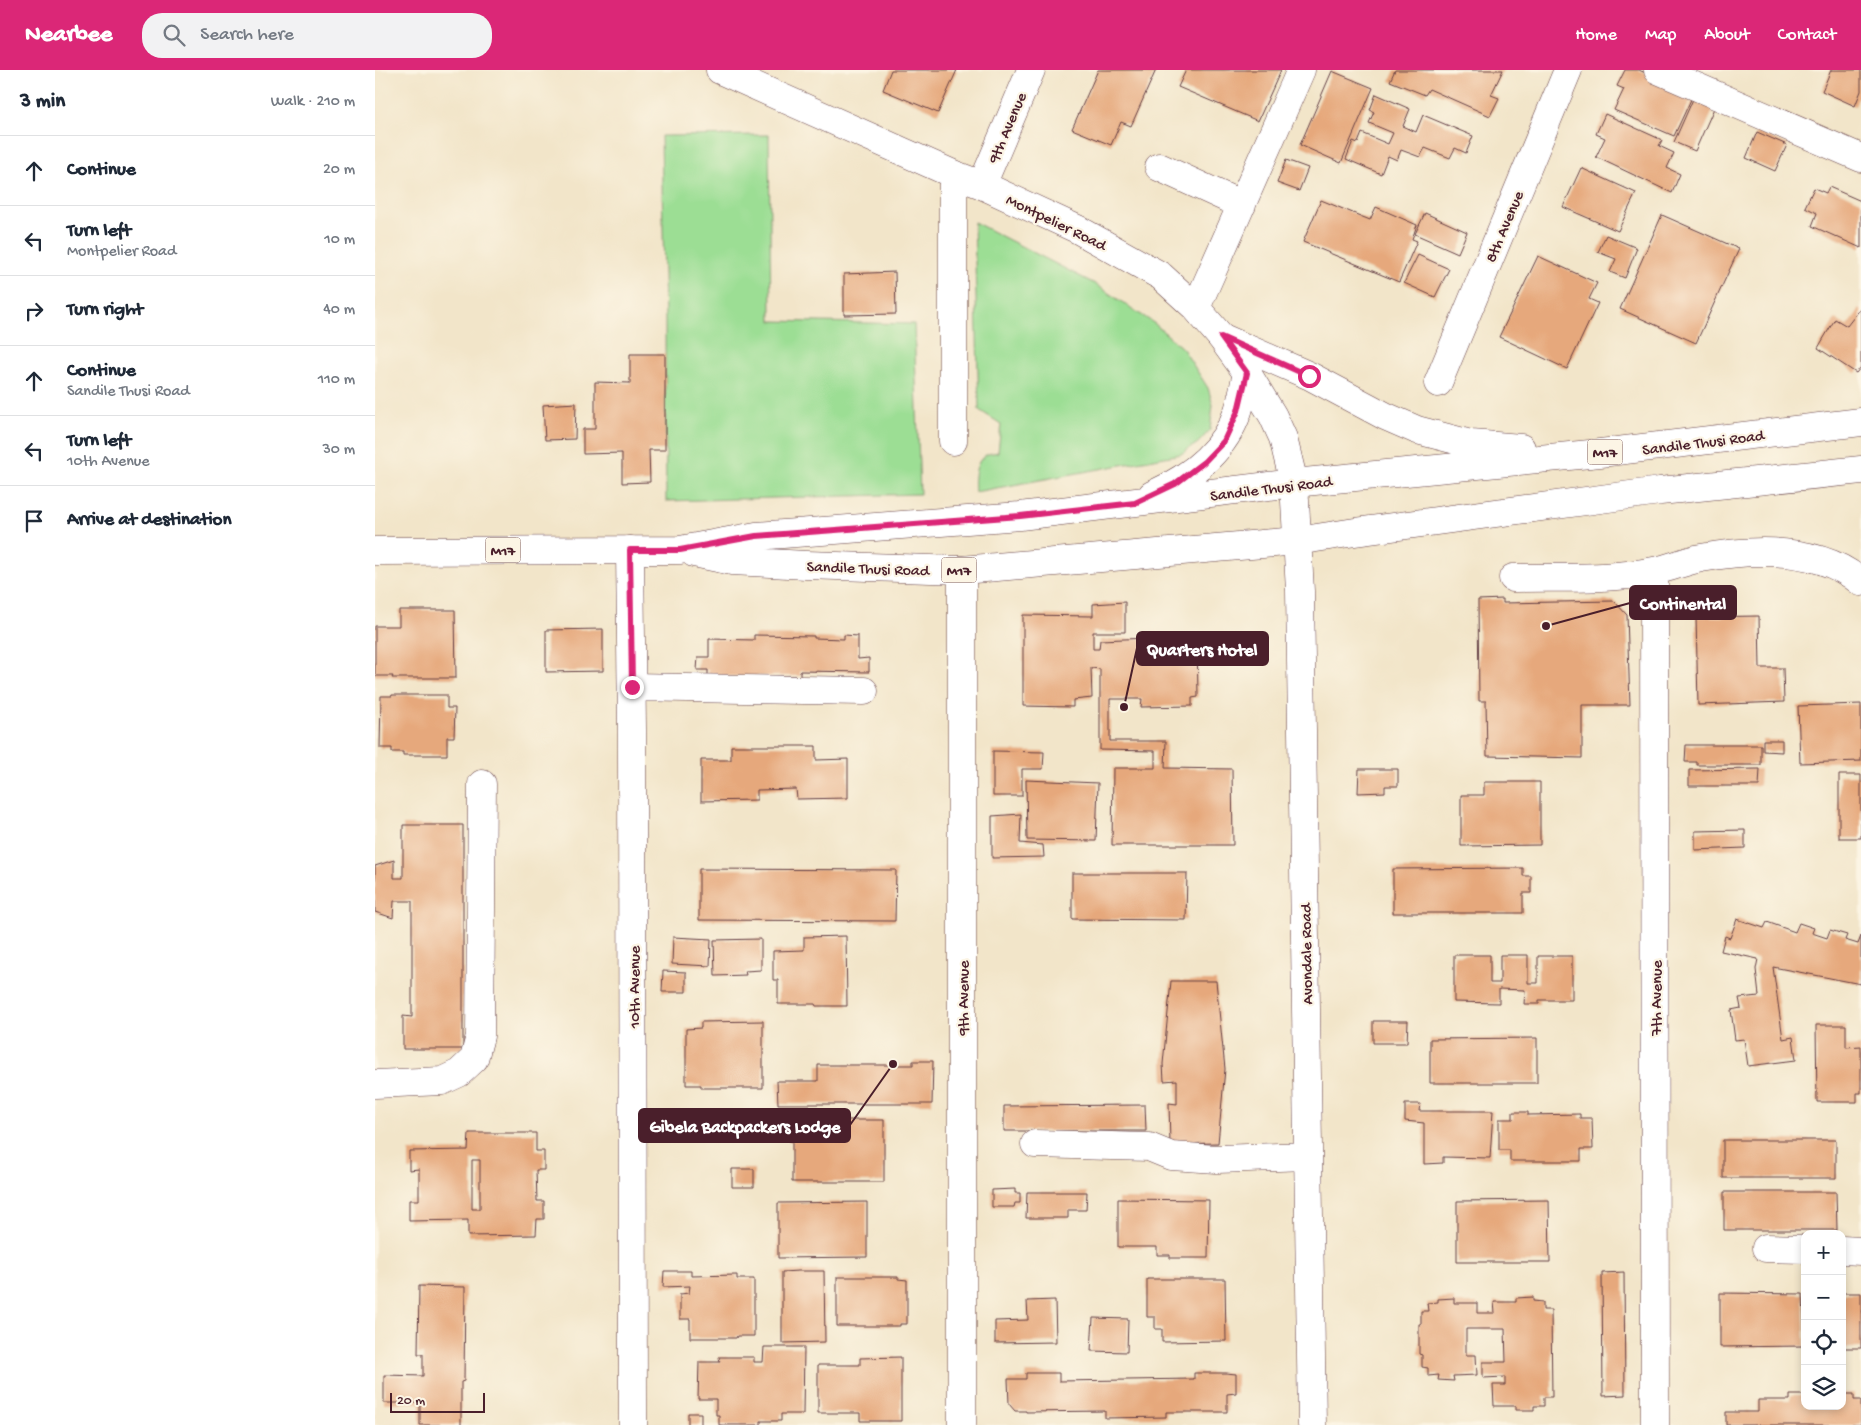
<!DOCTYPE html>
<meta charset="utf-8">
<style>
:root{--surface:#fff;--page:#f2f2f3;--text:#1f2937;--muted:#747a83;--line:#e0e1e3;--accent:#db2777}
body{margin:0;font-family:"Gochi Hand",sans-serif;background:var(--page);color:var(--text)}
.controls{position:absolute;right:15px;bottom:15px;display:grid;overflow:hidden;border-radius:10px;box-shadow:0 2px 8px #0003}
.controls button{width:45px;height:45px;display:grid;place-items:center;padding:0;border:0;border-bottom:1px solid var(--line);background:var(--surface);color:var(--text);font:25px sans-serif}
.scale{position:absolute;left:15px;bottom:12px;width:95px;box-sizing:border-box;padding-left:5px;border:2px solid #4a1f2b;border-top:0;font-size:14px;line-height:18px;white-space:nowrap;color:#4a1f2b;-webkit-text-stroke:4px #fcf5e5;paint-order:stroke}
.stop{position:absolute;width:15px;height:15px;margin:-11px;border:4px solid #db2777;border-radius:50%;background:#fff}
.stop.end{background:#db2777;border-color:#fff;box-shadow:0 1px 5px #0008}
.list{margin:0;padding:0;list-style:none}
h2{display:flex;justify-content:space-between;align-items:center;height:65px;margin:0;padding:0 20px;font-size:21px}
h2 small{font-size:16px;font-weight:400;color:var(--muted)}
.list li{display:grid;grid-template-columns:32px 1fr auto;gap:15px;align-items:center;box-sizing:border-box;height:70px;padding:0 20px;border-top:1px solid var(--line)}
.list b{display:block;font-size:19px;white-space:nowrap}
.list p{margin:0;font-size:16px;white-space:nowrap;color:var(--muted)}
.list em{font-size:16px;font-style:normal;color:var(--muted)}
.icon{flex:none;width:28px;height:28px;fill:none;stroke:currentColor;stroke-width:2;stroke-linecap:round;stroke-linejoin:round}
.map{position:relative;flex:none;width:1486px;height:1355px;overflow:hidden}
header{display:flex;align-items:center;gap:30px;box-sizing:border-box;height:70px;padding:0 25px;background:var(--accent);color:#fff}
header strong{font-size:24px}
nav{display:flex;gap:28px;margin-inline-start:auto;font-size:18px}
.search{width:350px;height:45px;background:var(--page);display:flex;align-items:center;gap:12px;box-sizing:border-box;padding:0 18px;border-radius:20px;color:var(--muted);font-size:19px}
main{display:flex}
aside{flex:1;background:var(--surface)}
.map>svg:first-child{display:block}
.green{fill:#9cde94;stroke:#737e60}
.building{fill:#e6a87b;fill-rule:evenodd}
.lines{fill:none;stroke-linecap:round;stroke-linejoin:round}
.minor-casing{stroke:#633d43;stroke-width:29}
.major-casing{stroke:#633d43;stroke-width:29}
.minor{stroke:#fff;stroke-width:28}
.major{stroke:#fff;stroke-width:28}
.route{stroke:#db2777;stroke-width:6}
.labels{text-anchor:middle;stroke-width:4.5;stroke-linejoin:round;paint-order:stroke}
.shield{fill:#fcf5e5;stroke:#7f5f63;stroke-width:1}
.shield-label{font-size:15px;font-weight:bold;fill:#4a1f2b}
.street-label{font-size:16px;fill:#4a1f2b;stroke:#fcf5e5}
.leader{fill:none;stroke:#4a1f2b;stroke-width:2}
.callout-dot{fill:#4a1f2b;stroke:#fcf5e5;stroke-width:2}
.callout{fill:#4a1f2b;stroke:#4a1f2b;stroke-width:2}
.callout-label{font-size:18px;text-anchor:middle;font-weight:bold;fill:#fff}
</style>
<header>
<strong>Nearbee</strong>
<div class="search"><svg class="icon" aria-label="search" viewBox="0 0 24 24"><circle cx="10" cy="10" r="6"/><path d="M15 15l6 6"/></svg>Search here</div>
<nav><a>Home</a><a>Map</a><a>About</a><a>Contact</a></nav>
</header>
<main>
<aside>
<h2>3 min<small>Walk · 210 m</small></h2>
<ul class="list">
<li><svg class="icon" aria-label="ahead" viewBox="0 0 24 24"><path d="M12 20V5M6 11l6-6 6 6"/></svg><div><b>Continue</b></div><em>20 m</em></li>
<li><svg class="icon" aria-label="left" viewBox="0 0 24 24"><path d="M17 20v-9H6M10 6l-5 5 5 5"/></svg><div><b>Turn left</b><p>Montpelier Road</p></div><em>10 m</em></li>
<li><svg class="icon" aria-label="right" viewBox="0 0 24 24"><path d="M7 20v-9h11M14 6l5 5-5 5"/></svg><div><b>Turn right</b></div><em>40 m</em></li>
<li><svg class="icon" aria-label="ahead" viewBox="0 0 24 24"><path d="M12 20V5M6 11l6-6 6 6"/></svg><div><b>Continue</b><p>Sandile Thusi Road</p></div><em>110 m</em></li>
<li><svg class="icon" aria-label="left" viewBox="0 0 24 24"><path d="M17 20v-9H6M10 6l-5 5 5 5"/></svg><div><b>Turn left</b><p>10th Avenue</p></div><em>30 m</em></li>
<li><svg class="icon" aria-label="arrive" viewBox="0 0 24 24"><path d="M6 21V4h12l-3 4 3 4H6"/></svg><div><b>Arrive at destination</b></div></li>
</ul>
</aside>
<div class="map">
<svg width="1486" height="1355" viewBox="0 0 1486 1355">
<rect width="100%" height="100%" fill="#fcf5e5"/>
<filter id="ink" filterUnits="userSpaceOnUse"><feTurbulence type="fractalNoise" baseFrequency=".02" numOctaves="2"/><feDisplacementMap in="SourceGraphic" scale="10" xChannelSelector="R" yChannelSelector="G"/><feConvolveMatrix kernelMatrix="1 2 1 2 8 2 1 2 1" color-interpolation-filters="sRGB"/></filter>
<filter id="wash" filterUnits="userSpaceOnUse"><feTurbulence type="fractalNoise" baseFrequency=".0096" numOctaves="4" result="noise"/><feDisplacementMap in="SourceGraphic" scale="20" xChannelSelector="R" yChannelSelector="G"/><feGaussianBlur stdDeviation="1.12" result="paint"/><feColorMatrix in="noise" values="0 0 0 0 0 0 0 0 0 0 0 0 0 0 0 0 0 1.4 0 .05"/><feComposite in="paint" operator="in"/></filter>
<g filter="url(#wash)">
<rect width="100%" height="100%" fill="#f2e5c9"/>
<!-- green -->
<path class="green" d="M 394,65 L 396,251 L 539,254 L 545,424 L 291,431 L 290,250 L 286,66 Z
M 599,152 L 720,214 L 780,254 L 808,279 L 833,318 L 838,335 L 835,360 L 823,373 L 806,384 L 600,422 C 599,410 599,392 611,385 C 614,383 620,383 623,382 L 626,354 L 604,340 Z"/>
<g id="blocks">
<!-- building -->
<path class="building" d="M 516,0 L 582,0 L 563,43 L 508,20 Z
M 723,0 L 781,0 L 756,56 L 746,52 L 736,75 L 697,59 Z
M 811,0 L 906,0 L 883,51 L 803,17 Z
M 1020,0 L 1128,0 L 1116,25 L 1124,28 L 1115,46 L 1054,19 L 1050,25 L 1015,11 Z
M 1250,0 L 1264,0 L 1318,25 L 1299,66 L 1239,40 L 1249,19 L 1242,16 Z
M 1456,0 L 1486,0 L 1486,21 L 1480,36 L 1447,21 Z
M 957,1 L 998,18 L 966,93 L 925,75 Z
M 1001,24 L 1035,39 L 1028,56 L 1041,62 L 1048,45 L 1098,66 L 1091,83 L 1080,78 L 1075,88 L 1050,78 L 1045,87 L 1026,80 L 1022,90 L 1013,86 L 1006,104 L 971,89 L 978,71 L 983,73 L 987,63 L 1013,74 L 1018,63 L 994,53 L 999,42 L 995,40 Z
M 1319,27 L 1340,36 L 1320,81 L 1299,72 Z
M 1230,44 L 1287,70 L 1284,76 L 1299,83 L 1292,98 L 1305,104 L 1297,123 L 1221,87 L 1230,68 L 1221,64 Z
M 1382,62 L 1412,75 L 1400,101 L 1371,88 Z
M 911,90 L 933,98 L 924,121 L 902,113 Z
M 1206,98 L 1261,123 L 1243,161 L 1188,137 Z
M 1454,117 L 1486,131 L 1486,178 L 1437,156 L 1442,143 L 1430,137 L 1439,118 L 1451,123 Z
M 946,130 L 995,150 L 1001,137 L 1042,155 L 1037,169 L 1042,171 L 1024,212 L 928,172 Z
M 1050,143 L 1092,162 L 1083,183 L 1040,164 Z
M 1287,145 L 1364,179 L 1321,273 L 1245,239 Z
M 1231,165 L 1262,178 L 1250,208 L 1235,202 L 1241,189 L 1223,182 Z
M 1043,185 L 1074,199 L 1060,227 L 1029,213 Z
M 1163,186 L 1222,213 L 1214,229 L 1223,233 L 1192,299 L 1124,267 Z
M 520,202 L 521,244 L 469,245 L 469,204 Z
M 1486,238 L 1486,297 L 1481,303 L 1443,278 L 1460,249 L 1472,256 Z
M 255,284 L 290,284 L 290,380 L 274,380 L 275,412 L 247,413 L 247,383 L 208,384 L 208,359 L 220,359 L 220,312 L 255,313 Z
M 201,333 L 200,369 L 170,370 L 168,335 Z
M 1128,529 L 1128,533 L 1239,531 L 1252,545 L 1255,635 L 1207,635 L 1207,688 L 1112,686 L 1111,631 L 1104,631 L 1103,530 Z
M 750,532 L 750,562 L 718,562 L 718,579 L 724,579 L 725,570 L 822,566 L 823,627 L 817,628 L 817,636 L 766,637 L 767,629 L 735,629 L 735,671 L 791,671 L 790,698 L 857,699 L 858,775 L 737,775 L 738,698 L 780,698 L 780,681 L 725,680 L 725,599 L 716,598 L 717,628 L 698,630 L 698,637 L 648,636 L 648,545 L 718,546 L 718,534 Z
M 24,540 L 80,540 L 81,608 L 17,608 L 18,606 L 0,606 L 0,556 L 24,556 Z
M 1384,546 L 1385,598 L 1408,598 L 1409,632 L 1323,635 L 1321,547 Z
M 228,559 L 228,601 L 171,602 L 171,560 Z
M 379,565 L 439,566 L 439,568 L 469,569 L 469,565 L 483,566 L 483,589 L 494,588 L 494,602 L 425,601 L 425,606 L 350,606 L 333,613 L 333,600 L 322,600 L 323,587 L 334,587 L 334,569 L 379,570 Z
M 17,625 L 72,625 L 72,638 L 80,638 L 79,667 L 72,667 L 72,685 L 28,685 L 28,682 L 17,682 L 17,678 L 5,678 L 6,626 L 17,626 Z
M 1486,634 L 1486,691 L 1425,693 L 1423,636 Z
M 1388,670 L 1407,670 L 1407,682 L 1388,681 Z
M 1311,675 L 1386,675 L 1386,695 L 1322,695 L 1322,692 L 1310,692 Z
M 356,676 L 441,676 L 441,690 L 473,689 L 473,728 L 422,729 L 421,719 L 382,720 L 382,730 L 326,731 L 326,690 L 356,690 Z
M 618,681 L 669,682 L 668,699 L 647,699 L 647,726 L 618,726 Z
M 984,699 L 1023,699 L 1023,716 L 1010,716 L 1010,722 L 983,723 Z
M 1385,699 L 1384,716 L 1314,716 L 1314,700 Z
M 1464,705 L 1486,705 L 1486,768 L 1464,768 Z
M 651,710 L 723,713 L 721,771 L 652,770 Z
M 1109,712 L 1165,712 L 1165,775 L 1086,776 L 1086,725 L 1109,725 Z
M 646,744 L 645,773 L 668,775 L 669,787 L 617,788 L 617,746 Z
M 28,755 L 88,755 L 88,979 L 28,979 L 28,946 L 37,947 L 37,831 L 19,831 L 18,848 L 0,842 L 0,796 L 19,790 L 19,808 L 28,808 Z
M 1370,760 L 1370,778 L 1320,780 L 1320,761 Z
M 1148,798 L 1148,806 L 1156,806 L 1156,823 L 1148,823 L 1148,843 L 1018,843 L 1018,799 Z
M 324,799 L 521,800 L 520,851 L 324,850 Z
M 697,803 L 812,803 L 811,850 L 697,849 Z
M 1362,849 L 1389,858 L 1392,852 L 1420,862 L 1424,853 L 1439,858 L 1437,863 L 1452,868 L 1455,860 L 1472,865 L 1470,870 L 1483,874 L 1486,866 L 1486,914 L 1398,897 L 1408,969 L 1418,967 L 1421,990 L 1373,996 L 1369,969 L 1360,970 L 1356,940 L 1366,938 L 1364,928 L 1384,926 L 1381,899 L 1383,889 L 1346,881 L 1350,866 L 1355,868 Z
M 471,866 L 472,936 L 441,936 L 440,934 L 403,934 L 403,910 L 398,910 L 398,881 L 429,880 L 429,867 Z
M 298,867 L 336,869 L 335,896 L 297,894 Z
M 386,869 L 386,900 L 370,901 L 371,905 L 340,906 L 339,870 Z
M 1079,885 L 1115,885 L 1115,913 L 1125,913 L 1125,885 L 1153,885 L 1153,913 L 1163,913 L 1163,886 L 1197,886 L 1197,930 L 1164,930 L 1164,934 L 1149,934 L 1150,920 L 1124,919 L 1124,933 L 1079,932 Z
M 288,901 L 311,902 L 311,922 L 287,922 Z
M 796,911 L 841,911 L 850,999 L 843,1073 L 795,1074 L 794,1033 L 802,1034 L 802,1010 L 789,1011 L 788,994 Z
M 388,951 L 388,1018 L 326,1018 L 326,1015 L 311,1015 L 311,959 L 326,958 L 326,952 Z
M 998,951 L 1033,951 L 1032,973 L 998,973 Z
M 1441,955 L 1471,955 L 1471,977 L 1486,976 L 1486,1023 L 1482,1023 L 1482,1032 L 1442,1032 Z
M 1162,968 L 1162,1013 L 1055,1013 L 1055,969 Z
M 538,991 L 558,991 L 557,1034 L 403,1034 L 402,1011 L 443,1011 L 443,995 L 538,995 Z
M 1030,1034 L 1045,1034 L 1044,1041 L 1118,1041 L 1115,1088 L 1068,1087 L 1068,1093 L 1049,1094 L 1049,1053 L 1030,1051 Z
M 770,1035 L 771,1061 L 629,1061 L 629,1036 Z
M 1138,1042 L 1153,1042 L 1153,1045 L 1205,1044 L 1205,1048 L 1217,1048 L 1218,1079 L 1206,1079 L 1206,1091 L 1135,1091 L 1135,1080 L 1124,1080 L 1124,1049 L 1138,1049 Z
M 427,1050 L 509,1050 L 509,1112 L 417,1112 L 417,1071 L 414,1071 L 414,1054 L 427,1054 Z
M 94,1063 L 161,1063 L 161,1081 L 169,1081 L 169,1100 L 161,1100 L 162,1131 L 169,1131 L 169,1149 L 162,1149 L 161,1165 L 93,1166 L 93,1150 L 34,1151 L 34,1130 L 44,1130 L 44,1099 L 34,1100 L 34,1081 L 93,1080 ZM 97,1090 L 105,1090 L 105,1139 L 97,1139 Z
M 1348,1070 L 1461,1070 L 1461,1108 L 1348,1108 Z
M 357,1099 L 379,1099 L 379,1117 L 357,1117 Z
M 640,1119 L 640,1123 L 645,1123 L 645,1133 L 640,1133 L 639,1137 L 617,1137 L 617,1120 Z
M 652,1122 L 712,1122 L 711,1140 L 693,1140 L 693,1148 L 651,1148 Z
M 1349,1122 L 1461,1122 L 1462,1160 L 1349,1160 Z
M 743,1129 L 834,1130 L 833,1188 L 795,1188 L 795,1185 L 782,1185 L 782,1177 L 743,1177 Z
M 1174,1130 L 1175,1192 L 1082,1192 L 1082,1131 Z
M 492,1132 L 492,1187 L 403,1188 L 403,1133 Z
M 289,1201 L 316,1201 L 316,1206 L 362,1205 L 362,1209 L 379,1209 L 379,1266 L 362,1266 L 361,1268 L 315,1268 L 315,1249 L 305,1249 L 305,1224 L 314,1223 L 315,1216 L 288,1217 Z
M 423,1201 L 449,1201 L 450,1272 L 407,1273 L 407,1202 Z
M 1249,1202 L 1250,1325 L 1228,1326 L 1227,1203 Z
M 462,1207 L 523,1207 L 523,1209 L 532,1210 L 532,1254 L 525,1254 L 525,1256 L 462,1256 Z
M 772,1209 L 850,1209 L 851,1271 L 787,1272 L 787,1259 L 780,1259 L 780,1247 L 772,1247 Z
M 44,1216 L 90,1217 L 89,1311 L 86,1312 L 86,1355 L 45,1355 L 45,1333 L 9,1333 L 9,1305 L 48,1306 L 48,1284 L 43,1284 Z
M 1345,1223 L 1428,1224 L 1430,1276 L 1345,1277 Z
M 1467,1223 L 1486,1223 L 1486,1278 L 1467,1278 Z
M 1158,1227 L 1158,1231 L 1168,1232 L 1168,1240 L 1176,1240 L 1177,1327 L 1169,1327 L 1169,1336 L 1159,1336 L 1159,1340 L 1141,1340 L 1141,1336 L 1119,1336 L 1118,1315 L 1130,1315 L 1130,1307 L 1108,1308 L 1108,1292 L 1131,1292 L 1130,1259 L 1091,1259 L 1091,1285 L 1101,1285 L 1102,1305 L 1078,1306 L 1079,1311 L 1063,1310 L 1064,1305 L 1053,1306 L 1053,1298 L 1047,1297 L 1047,1285 L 1044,1284 L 1044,1254 L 1046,1254 L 1046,1241 L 1053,1241 L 1052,1233 L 1063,1232 L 1063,1229 L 1079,1228 L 1079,1233 L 1102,1233 L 1102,1243 L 1120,1243 L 1119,1232 L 1141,1232 L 1141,1228 Z
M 680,1230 L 681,1272 L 620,1273 L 620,1251 L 653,1250 L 652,1231 Z
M 718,1248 L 753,1249 L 752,1282 L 716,1281 Z
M 389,1277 L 429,1277 L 428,1344 L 406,1344 L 406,1351 L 386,1351 L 386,1355 L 344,1355 L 344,1345 L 341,1345 L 341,1329 L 323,1329 L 324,1292 L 345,1292 L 344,1287 L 379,1287 L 379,1292 L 388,1292 Z
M 526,1287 L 526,1351 L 485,1351 L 485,1343 L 443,1343 L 443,1295 L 485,1295 L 485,1288 Z
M 651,1303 L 684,1303 L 684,1311 L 819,1309 L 819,1303 L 851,1303 L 861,1304 L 861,1323 L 852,1324 L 852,1342 L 791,1342 L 791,1347 L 730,1348 L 730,1341 L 651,1342 L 651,1341 L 640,1341 L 634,1334 L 633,1309 L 651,1309 Z
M 1467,1324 L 1479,1324 L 1479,1330 L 1486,1330 L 1486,1355 L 1351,1355 L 1351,1342 L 1383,1342 L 1383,1330 L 1415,1330 L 1415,1325 L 1430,1325 L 1430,1336 L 1467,1336 Z
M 313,1343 L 326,1343 L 326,1355 L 313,1355 Z"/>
</g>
</g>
<g filter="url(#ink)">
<use href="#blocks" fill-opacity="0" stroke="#633d43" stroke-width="1"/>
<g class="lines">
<defs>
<path id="minor" d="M 345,0 L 578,104 L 607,115 L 702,159 L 786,206 L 821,238 L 846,267 L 872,303 L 898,346 L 908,368 L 919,413 L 925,521 L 937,1355
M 1283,0 L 1486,88
M 784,97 L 867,135
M 578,104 L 578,371
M 607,115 L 656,0
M 821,238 L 926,0
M 1063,313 L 1193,0
M 255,480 L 257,660 L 258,1355
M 1279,501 L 1280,1355
M 1138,508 C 1182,507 1236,510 1279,501 C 1295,498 1310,491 1326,488 C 1377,479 1444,476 1486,512
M 257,617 L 489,621
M 0,1014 L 67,1011 L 84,1003 L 99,989 L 105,966 L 107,714
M 660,1074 L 774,1077 L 796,1086 L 842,1089 L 933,1086
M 1391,1178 L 1430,1179
M 1467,1180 L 1486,1181
M 587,1355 L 587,500"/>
<path id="major" d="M 846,267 L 935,306 L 1010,346 L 1042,360 L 1096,374 L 1146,378
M 777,425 C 814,408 849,382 863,341 C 867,329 869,315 872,303
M 0,481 L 305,480 L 381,466 L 645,446 L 919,413 L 1225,383 L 1486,352
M 319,483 L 357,491 L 431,495 L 587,500 L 922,471 L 980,462 L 1285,421 L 1486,400"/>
</defs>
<!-- minor casing -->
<use href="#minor" class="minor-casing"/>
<!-- major casing -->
<use href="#major" class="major-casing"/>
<!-- minor -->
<use href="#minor" class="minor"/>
<!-- major -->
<use href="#major" class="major"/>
</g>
</g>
<g class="lines" filter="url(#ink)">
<!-- route -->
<path class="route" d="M 257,617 L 255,480 L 305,480 L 381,466 L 645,446 L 760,433 L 800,414 L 829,392 L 849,371 L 863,341 L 872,303 L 846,267 L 934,306"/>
</g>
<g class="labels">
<!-- shield labels -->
<g class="shield">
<rect x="1212.5" y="369.5" width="35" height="25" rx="4"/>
<rect x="110.5" y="467.5" width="35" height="25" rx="4"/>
<rect x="566.5" y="487.5" width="35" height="25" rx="4"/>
</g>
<g class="shield-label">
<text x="1230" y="387">M17</text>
<text x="128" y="485">M17</text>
<text x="584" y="505">M17</text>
</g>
<!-- street labels -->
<g class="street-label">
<text transform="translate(631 57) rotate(-67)" y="6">9th Avenue</text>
<text transform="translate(682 151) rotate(26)" y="6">Montpelier Road</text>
<text transform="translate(1128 156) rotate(-67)" y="6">8th Avenue</text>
<text transform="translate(1328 371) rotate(-7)" y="6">Sandile Thusi Road</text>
<text transform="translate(896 417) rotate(-7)" y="6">Sandile Thusi Road</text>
<text transform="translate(493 497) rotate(2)" y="6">Sandile Thusi Road</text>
<text transform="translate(930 884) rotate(-91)" y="6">Avondale Road</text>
<text transform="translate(258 917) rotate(-90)" y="6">10th Avenue</text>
<text transform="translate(587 928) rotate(-90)" y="6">9th Avenue</text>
<text transform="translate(1280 928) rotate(-90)" y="6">7th Avenue</text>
</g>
</g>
<!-- callouts -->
<path class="leader" d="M1171 556L1255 533M749 637L762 578M518 994L475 1055"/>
<g class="callout-dot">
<circle cx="1171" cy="556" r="5"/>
<circle cx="749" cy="637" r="5"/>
<circle cx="518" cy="994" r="5"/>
</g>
<g class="callout">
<rect x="1255" y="516" width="106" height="33" rx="5"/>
<rect x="762" y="562" width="131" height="33" rx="5"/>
<rect x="264" y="1039" width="211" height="33" rx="5"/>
</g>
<g class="callout-label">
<text x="1308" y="539">Continental</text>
<text x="827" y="585">Quarters Hotel</text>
<text x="370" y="1062">Gibela Backpackers Lodge</text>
</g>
</svg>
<div class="controls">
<button>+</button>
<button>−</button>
<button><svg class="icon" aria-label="locate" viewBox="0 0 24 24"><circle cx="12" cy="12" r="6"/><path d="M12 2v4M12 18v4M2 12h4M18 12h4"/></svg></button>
<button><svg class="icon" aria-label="layers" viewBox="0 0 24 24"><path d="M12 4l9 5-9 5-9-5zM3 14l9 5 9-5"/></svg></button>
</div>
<div class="scale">20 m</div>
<div class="stop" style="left:934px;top:306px"></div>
<div class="stop end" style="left:257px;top:617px"></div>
</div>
</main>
